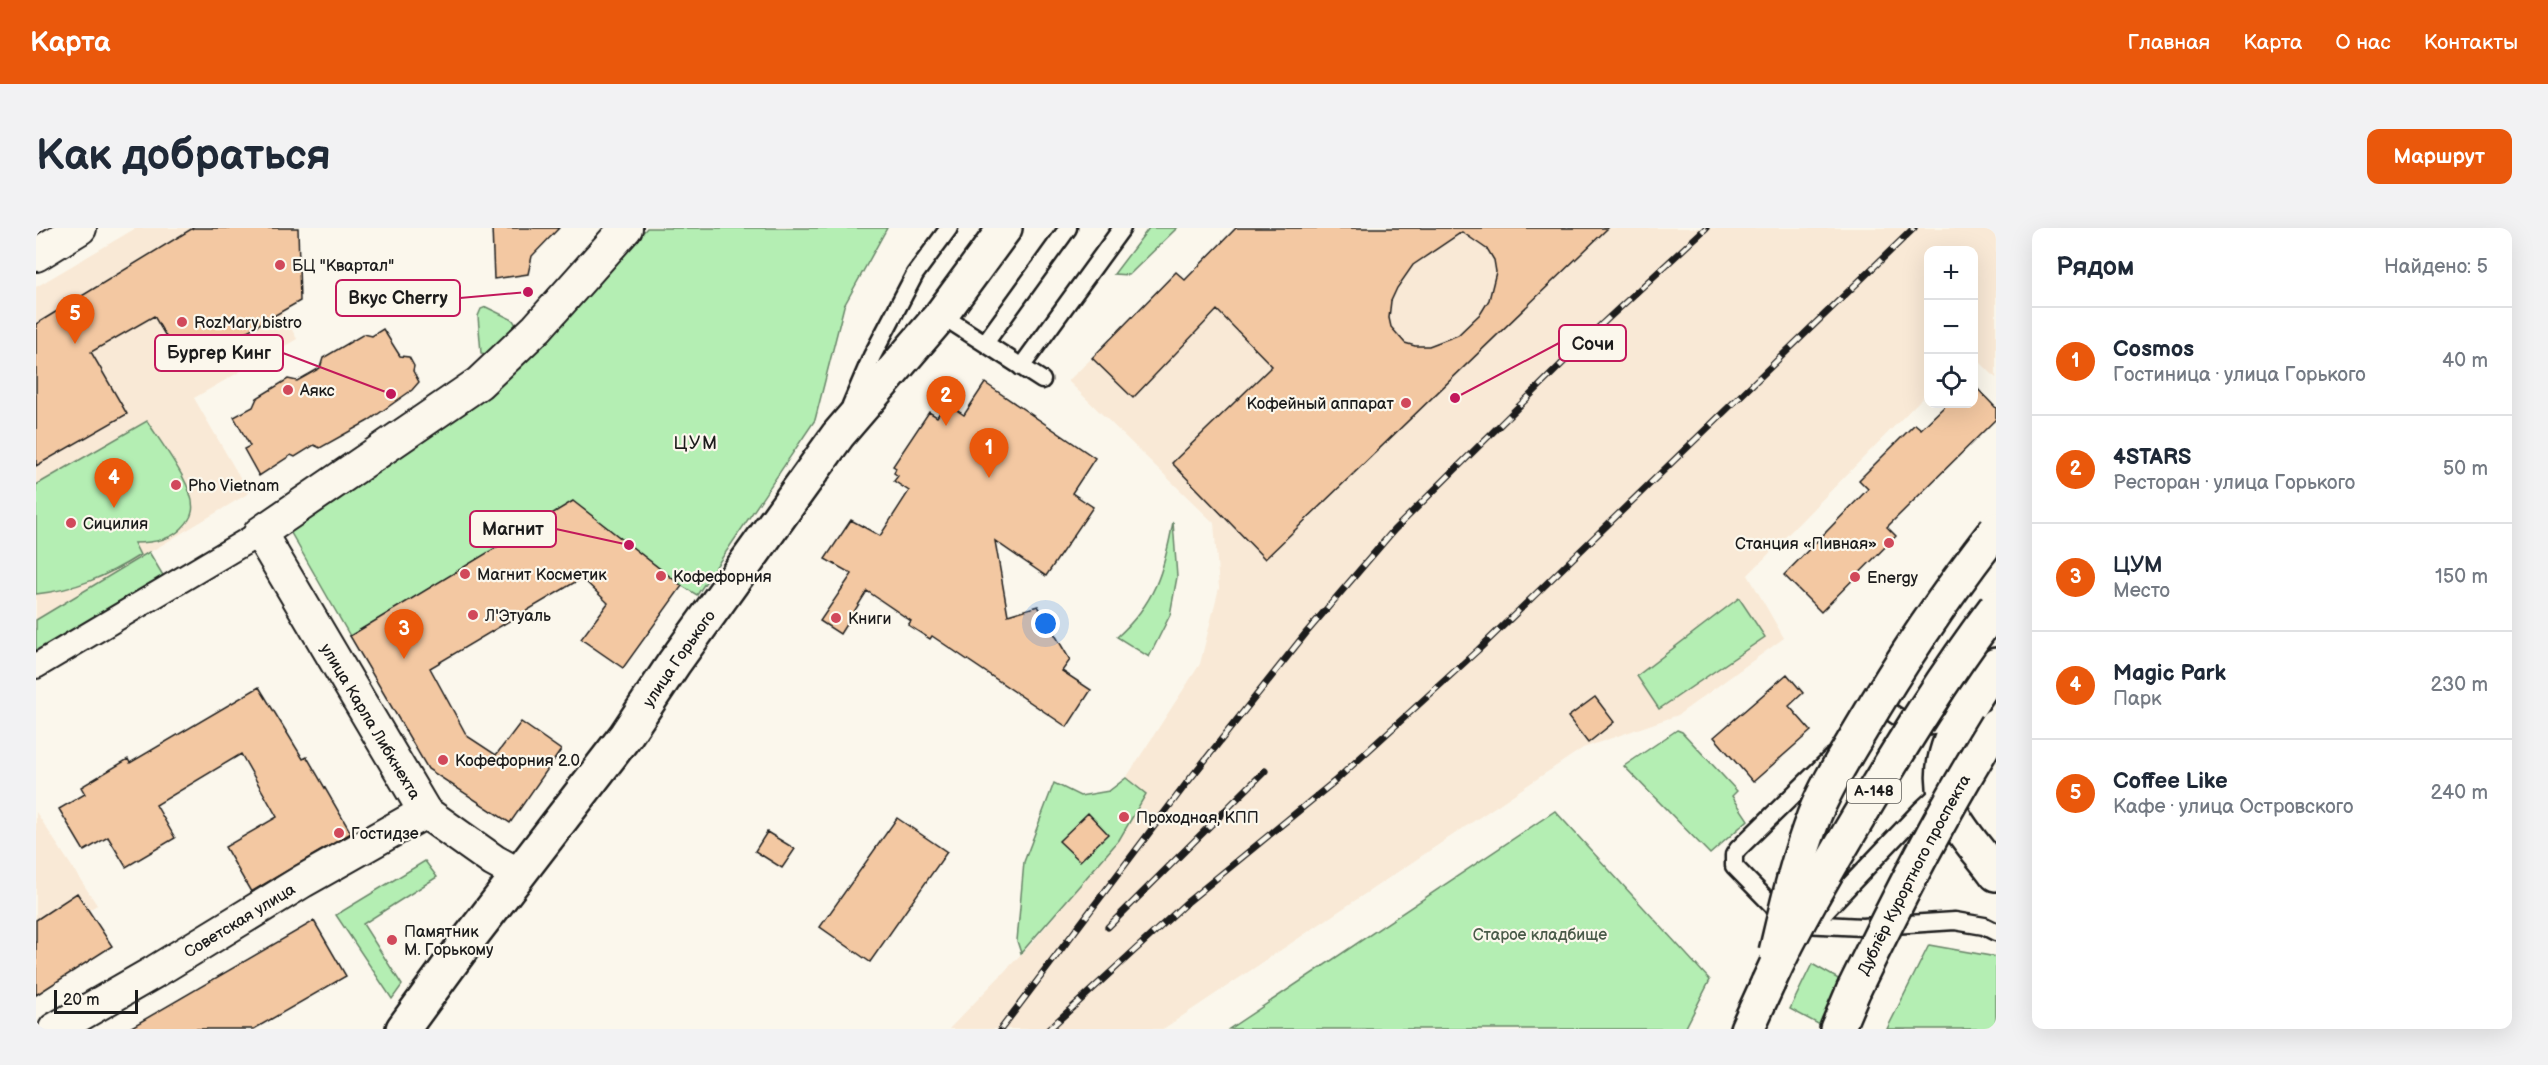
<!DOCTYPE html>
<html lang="ru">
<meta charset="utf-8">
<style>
:root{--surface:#fff;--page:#f2f2f3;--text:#1f2937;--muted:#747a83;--line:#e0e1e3;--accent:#ea580c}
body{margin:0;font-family:"Balsamiq Sans",sans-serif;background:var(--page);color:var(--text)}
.controls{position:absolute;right:18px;top:18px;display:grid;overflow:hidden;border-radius:12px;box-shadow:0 6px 24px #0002}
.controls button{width:54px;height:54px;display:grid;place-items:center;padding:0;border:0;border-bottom:2px solid var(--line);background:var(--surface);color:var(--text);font:30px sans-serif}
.scale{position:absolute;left:18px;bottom:15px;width:84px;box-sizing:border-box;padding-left:6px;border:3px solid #1c1c1c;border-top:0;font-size:16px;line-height:21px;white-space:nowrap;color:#1c1c1c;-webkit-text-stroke:4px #fbf7ec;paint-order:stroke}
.you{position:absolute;left:1010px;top:396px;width:21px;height:21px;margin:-15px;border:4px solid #fff;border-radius:50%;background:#1a73e8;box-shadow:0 0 0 9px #1a73e833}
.badge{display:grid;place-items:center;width:39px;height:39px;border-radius:50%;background:var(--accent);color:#fff;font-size:20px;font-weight:700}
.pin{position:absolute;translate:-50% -50px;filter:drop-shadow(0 2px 3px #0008)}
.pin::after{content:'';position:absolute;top:32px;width:21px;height:18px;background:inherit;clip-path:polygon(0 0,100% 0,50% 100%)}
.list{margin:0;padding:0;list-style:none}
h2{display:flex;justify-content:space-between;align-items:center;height:78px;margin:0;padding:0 24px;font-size:26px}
h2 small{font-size:20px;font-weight:400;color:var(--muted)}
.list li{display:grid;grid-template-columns:39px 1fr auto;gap:18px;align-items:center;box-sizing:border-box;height:108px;padding:0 24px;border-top:2px solid var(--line)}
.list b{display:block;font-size:22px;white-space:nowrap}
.list p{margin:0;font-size:20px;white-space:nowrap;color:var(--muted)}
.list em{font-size:20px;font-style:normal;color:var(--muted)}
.icon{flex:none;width:33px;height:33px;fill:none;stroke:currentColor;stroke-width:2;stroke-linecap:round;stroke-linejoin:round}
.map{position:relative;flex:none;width:1960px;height:801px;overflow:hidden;border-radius:12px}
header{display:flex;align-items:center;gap:36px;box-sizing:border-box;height:84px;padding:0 30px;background:var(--accent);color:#fff}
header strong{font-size:28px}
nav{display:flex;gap:33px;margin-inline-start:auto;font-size:21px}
.intro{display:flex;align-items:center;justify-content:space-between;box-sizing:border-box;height:144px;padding:0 36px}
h1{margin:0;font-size:42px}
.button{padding:15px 27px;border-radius:12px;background:var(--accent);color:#fff;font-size:21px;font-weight:700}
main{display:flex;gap:36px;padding:0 36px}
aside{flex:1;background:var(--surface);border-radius:12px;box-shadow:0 6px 24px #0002}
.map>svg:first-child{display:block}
.built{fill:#f9e9d6}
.green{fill:#b4eeb3;stroke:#688568;stroke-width:1.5}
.building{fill:#f3c8a2;stroke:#1c1c1c;stroke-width:1.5;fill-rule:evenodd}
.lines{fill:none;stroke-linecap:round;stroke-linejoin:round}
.service-casing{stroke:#1c1c1c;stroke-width:21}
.pedestrian-casing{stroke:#1c1c1c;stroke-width:28}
.minor-casing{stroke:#1c1c1c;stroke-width:36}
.secondary-casing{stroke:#1c1c1c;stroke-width:38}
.primary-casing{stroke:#1c1c1c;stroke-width:38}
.service{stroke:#fbf7ec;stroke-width:16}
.pedestrian{stroke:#fbf7ec;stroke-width:24}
.minor{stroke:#fbf7ec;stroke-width:32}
.secondary{stroke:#fbf7ec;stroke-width:33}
.primary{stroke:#fbf7ec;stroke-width:33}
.rail-casing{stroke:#1c1c1c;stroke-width:7}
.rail{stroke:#fbf7ec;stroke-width:4.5;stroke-dasharray:14;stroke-linecap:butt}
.secondary-bridge-casing{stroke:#1c1c1c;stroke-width:38;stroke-linecap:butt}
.primary-bridge-casing{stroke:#1c1c1c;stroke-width:38;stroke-linecap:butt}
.secondary-bridge{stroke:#fbf7ec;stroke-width:33}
.primary-bridge{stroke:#fbf7ec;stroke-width:33}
.poi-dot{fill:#d1495b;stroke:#fbf7ec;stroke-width:2}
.labels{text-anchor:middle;stroke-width:4.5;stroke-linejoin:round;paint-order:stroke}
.shield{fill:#fbf7ec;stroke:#5f5e5a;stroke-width:1.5}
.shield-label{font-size:15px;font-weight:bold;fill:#1c1c1c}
.poi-label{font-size:16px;fill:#1c1c1c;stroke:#fbf7ec;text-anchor:start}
.street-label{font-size:16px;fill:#1c1c1c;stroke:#fbf7ec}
.park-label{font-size:16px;fill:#4a5b49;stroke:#fbf7ec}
.neighbourhood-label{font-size:18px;letter-spacing:1.5px;fill:#1c1c1c;stroke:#fbf7ec}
.leader{fill:none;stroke:#c2185b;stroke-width:2}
.callout-dot{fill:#c2185b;stroke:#fbf7ec;stroke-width:2}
.callout{fill:#fbf7ec;stroke:#c2185b;stroke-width:2}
.callout-label{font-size:18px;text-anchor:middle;font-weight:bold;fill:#1c1c1c}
</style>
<header>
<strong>Карта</strong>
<nav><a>Главная</a><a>Карта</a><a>О нас</a><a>Контакты</a></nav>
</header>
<div class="intro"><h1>Как добраться</h1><a class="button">Маршрут</a></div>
<main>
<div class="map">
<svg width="1960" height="801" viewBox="0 0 1960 801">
<rect width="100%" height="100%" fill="#fbf7ec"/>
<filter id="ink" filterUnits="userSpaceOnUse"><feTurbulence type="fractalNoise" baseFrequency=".0167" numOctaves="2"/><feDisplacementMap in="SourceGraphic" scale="12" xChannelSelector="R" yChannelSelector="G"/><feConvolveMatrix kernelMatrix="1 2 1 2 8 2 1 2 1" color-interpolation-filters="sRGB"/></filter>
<g filter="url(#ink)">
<!-- built -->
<path class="built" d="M 100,0 L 201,0 L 261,111 L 158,170 L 213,265 L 0,392 L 0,59 Z
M 1256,0 L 1960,0 L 1960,150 L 1938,128 L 1938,22 L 1892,22 L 1892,164 L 1712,347 L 1748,410 L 1642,487 L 1547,520 L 1127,801 L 913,801 L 995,716 L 1083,612 L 1110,566 L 1090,550 L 1164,436 L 1183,360 L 1178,295 L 1032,153 L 1056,130 L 1097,169 L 1181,83 L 1233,23 Z
M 0,584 L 61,677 L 0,716 Z"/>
<!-- green -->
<path class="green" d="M 611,0 L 851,0 L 808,78 L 779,192 L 661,367 L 646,358 L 537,274 L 314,408 L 251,298 L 429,181 L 484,140 Z
M 1113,0 L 1141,0 L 1093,47 L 1078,46 Z
M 450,79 L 477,92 L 480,97 L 478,102 L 450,126 L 445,125 L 442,88 L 445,81 Z
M 111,193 C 123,212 162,262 156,284 C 155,290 150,296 146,300 C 134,313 115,315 98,315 L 104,327 C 71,348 39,362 0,366 L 0,257 Z
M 1137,294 L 1141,349 L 1134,387 L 1113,429 L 1081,409 C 1119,375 1128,343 1137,294 Z
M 113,324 L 128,349 L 0,431 L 0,392 Z
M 1703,370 L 1729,409 L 1623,481 L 1601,448 Z
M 1641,502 L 1646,504 L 1701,563 L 1696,568 L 1712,592 L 1674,626 L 1588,538 Z
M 1090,550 L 1110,566 L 1083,612 L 985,725 L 981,713 L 988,634 L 1018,555 L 1044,568 L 1073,563 Z
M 1519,583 L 1674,752 L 1649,801 L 1193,801 Z
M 389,633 L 401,649 L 327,696 L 366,757 L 356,771 L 300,687 Z
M 1893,717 L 1960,729 L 1960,801 L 1851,801 Z
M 1776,736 L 1806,753 L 1784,797 L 1754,781 Z"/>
<!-- building -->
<path class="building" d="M 157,0 L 262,0 L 264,73 L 148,139 L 118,88 L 55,124 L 91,186 L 0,238 L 0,96 Z
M 456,0 L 523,0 L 496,28 L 492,46 L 458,51 Z
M 1200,0 L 1572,0 L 1229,331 L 1136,235 L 1236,138 L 1181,82 L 1097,170 L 1056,130 L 1140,44 L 1149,52 ZM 1426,4 L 1452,22 L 1458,32 L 1460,44 L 1453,72 L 1445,85 L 1422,107 L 1393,118 L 1379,118 L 1369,115 L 1355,99 L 1353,90 L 1355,73 L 1361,60 L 1377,37 Z
M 347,101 L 364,128 L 373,129 L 378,138 L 377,143 L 383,154 L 376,162 L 332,193 L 284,220 L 278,217 L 259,229 L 255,227 L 223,248 L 208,221 L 214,218 L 198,189 L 217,179 L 221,170 L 252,151 L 261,153 L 284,140 L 287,130 L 328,106 L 336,108 Z
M 949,155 L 1059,230 L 1036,265 L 1057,279 L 1010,348 L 959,313 L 972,387 L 1002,378 L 1034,432 L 1026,443 L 1055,462 L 1031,499 L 896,408 L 894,411 L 872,397 L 875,393 L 831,363 L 804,406 L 784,393 L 816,346 L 789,331 L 815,292 L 844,308 L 873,263 L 858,253 L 862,248 L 858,245 L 860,240 L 857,238 L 893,184 L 901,189 L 910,175 L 928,187 Z
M 1938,157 L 1960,180 L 1960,191 L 1851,299 L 1860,308 L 1785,384 L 1748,347 L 1832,261 L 1823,252 L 1879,196 L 1885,201 L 1911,176 L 1938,176 Z
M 537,273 L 646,358 L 587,440 L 545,411 L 572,375 L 546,350 L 394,440 L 431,508 L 460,527 L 485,494 L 525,522 L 474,595 L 392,541 L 314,408 Z
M 1751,446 L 1767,465 L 1753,478 L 1775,503 L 1717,554 L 1678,509 Z
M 223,459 L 267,531 L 271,529 L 315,605 L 215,664 L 189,619 L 241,589 L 205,526 L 120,577 L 139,610 L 90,639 L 72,609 L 48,623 L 23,581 L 49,566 L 45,559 L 92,531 L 94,535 Z
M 1559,469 L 1578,494 L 1552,515 L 1532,489 Z
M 1052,585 L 1072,606 L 1044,633 L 1023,613 Z
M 861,590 L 911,624 L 834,734 L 784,699 Z
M 731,604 L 759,621 L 746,640 L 719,623 Z
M 41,665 L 76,718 L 0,767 L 0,692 Z
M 278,693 L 310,748 L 218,801 L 92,801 Z"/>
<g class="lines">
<defs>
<path id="service" d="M 905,87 L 1006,152
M 949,115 L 1032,0
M 985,139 L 1086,0
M 815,177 L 836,128 L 879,46 L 913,0
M 1839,480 L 1842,475 C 1875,499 1884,505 1924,491
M 1796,529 L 1702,621 L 1698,627 L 1698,638 L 1742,683 L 1767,696 L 1826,699 L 1919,693 L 1948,698 L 1960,704
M 1777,696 L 1885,582 L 1908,561"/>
<path id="pedestrian" d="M 0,438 L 224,305"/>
<g id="minor">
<path d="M 0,27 L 44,0"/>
<path d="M 482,646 L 458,633 L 389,584 L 224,305 L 443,155 L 501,100 L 590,0"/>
<path id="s1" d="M 19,801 L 120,743 L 267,653 L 389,584"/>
</g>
<path id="secondary" d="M 1960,437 C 1930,484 1886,533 1919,591 C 1930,610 1947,628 1960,646"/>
<g id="primary">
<path id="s2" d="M 367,801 L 426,720 L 590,507 L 638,435 L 802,207 L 905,87 L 969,0"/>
<path d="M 1711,801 L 1732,755"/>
<path d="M 1801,801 L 1818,761"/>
</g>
</defs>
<!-- service casing -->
<use href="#service" class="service-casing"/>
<!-- pedestrian casing -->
<use href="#pedestrian" class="pedestrian-casing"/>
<!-- minor casing -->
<use href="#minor" class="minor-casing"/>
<!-- secondary casing -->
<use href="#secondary" class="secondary-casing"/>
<!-- primary casing -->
<use href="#primary" class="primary-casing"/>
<!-- service -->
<use href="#service" class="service"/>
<!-- pedestrian -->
<use href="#pedestrian" class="pedestrian"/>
<!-- minor -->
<use href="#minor" class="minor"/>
<!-- secondary -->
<use href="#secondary" class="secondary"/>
<!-- primary -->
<use href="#primary" class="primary"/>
<defs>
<path id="rail" d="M 1072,699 L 1229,543
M 965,801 L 1150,556 L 1270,405 L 1358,302 L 1565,97 L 1670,0
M 1013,801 L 1149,676 L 1299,553 L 1442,422 L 1878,0"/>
</defs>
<!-- rail casing -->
<use href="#rail" class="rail-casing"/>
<!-- rail -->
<use href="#rail" class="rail"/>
<defs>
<path id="secondary-bridge" d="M 1740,724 C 1751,678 1761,632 1778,588 C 1790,558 1808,530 1824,503 C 1865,433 1910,366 1960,302"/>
<g id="primary-bridge">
<path d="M 1732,755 C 1758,698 1790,644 1822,590 C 1865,518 1909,446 1960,379"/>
<path id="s3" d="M 1818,761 C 1862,671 1907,582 1960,497"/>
</g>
</defs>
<!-- secondary-bridge casing -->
<use href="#secondary-bridge" class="secondary-bridge-casing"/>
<!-- primary-bridge casing -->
<use href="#primary-bridge" class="primary-bridge-casing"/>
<!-- secondary-bridge -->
<use href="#secondary-bridge" class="secondary-bridge"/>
<!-- primary-bridge -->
<use href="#primary-bridge" class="primary-bridge"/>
</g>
</g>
<!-- markers -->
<g class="poi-dot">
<circle cx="244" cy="37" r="6"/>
<circle cx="146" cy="94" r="6"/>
<circle cx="252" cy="162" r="6"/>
<circle cx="1370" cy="175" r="6"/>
<circle cx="140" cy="257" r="6"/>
<circle cx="35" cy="295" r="6"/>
<circle cx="1853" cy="315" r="6"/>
<circle cx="429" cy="346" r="6"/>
<circle cx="625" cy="348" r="6"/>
<circle cx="1819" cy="349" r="6"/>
<circle cx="437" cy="387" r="6"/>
<circle cx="800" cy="390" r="6"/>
<circle cx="407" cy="532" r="6"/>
<circle cx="1088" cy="589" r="6"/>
<circle cx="303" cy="605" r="6"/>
<circle cx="356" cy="712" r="6"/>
</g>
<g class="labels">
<!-- shield labels -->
<rect class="shield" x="1811" y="551" width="54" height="24" rx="4.5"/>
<g class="shield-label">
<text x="1838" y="568">А-148</text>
</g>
<!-- poi labels -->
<g class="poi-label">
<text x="256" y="43">БЦ "Квартал"</text>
<text x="158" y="100">RozMary bistro</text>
<text x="264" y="168">Аякс</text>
<text x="1358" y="181" text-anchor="end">Кофейный аппарат</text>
<text x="152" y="263">Pho Vietnam</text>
<text x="47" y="301">Сицилия</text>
<text x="1841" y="321" text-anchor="end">Станция «Пивная»</text>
<text x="441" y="352">Магнит Косметик</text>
<text x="637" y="354">Кофефорния</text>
<text x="1831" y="355">Energy</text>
<text x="449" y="393">Л'Этуаль</text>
<text x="812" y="396">Книги</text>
<text x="419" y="538">Кофефорния 2.0</text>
<text x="1100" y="595">Проходная, КПП</text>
<text x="315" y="611">Гостидзе</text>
<text x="368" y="709">Памятник<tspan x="368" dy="18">М. Горькому</tspan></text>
</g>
<!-- street labels -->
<g class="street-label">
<text dy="6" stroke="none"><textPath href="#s2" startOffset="462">улица Горького</textPath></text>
<text transform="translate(335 493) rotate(59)" y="6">улица Карла Либкнехта</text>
<text dy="6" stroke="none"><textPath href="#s3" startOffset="129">Дублёр Курортного проспекта</textPath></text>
<text dy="6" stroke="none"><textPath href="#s1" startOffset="214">Советская улица</textPath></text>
</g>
<!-- park labels -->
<g class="park-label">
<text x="1504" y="712">Старое кладбище</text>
</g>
<!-- neighbourhood labels -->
<g class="neighbourhood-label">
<text x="660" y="221">ЦУМ</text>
</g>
</g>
<!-- callouts -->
<path class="leader" d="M492 64L424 70M1419 170L1523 115M355 166L247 125M593 317L520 301"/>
<g class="callout-dot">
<circle cx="492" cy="64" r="6"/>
<circle cx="1419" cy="170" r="6"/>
<circle cx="355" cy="166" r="6"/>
<circle cx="593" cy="317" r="6"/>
</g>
<g class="callout">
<rect x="300" y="52" width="124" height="36" rx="6"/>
<rect x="1523" y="97" width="67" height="36" rx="6"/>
<rect x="119" y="107" width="128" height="36" rx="6"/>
<rect x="434" y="283" width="86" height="36" rx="6"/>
</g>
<g class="callout-label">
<text x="362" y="76">Вкус Cherry</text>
<text x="1557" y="122">Сочи</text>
<text x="183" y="131">Бургер Кинг</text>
<text x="477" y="307">Магнит</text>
</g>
</svg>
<div class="controls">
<button>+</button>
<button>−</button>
<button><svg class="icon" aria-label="locate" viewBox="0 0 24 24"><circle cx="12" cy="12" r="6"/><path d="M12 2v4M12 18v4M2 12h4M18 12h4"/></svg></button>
</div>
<div class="scale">20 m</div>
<div class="you"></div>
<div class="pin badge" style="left:953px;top:250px">1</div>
<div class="pin badge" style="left:910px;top:198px">2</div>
<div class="pin badge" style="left:368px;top:431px">3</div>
<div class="pin badge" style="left:78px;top:280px">4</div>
<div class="pin badge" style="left:39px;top:116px">5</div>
</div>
<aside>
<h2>Рядом<small>Найдено: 5</small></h2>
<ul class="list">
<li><span class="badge">1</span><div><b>Cosmos</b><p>Гостиница · улица Горького</p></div><em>40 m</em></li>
<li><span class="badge">2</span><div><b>4STARS</b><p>Ресторан · улица Горького</p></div><em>50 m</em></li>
<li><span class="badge">3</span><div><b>ЦУМ</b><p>Место</p></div><em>150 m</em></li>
<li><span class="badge">4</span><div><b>Magic Park</b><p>Парк</p></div><em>230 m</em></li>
<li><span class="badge">5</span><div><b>Coffee Like</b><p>Кафе · улица Островского</p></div><em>240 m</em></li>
</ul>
</aside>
</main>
